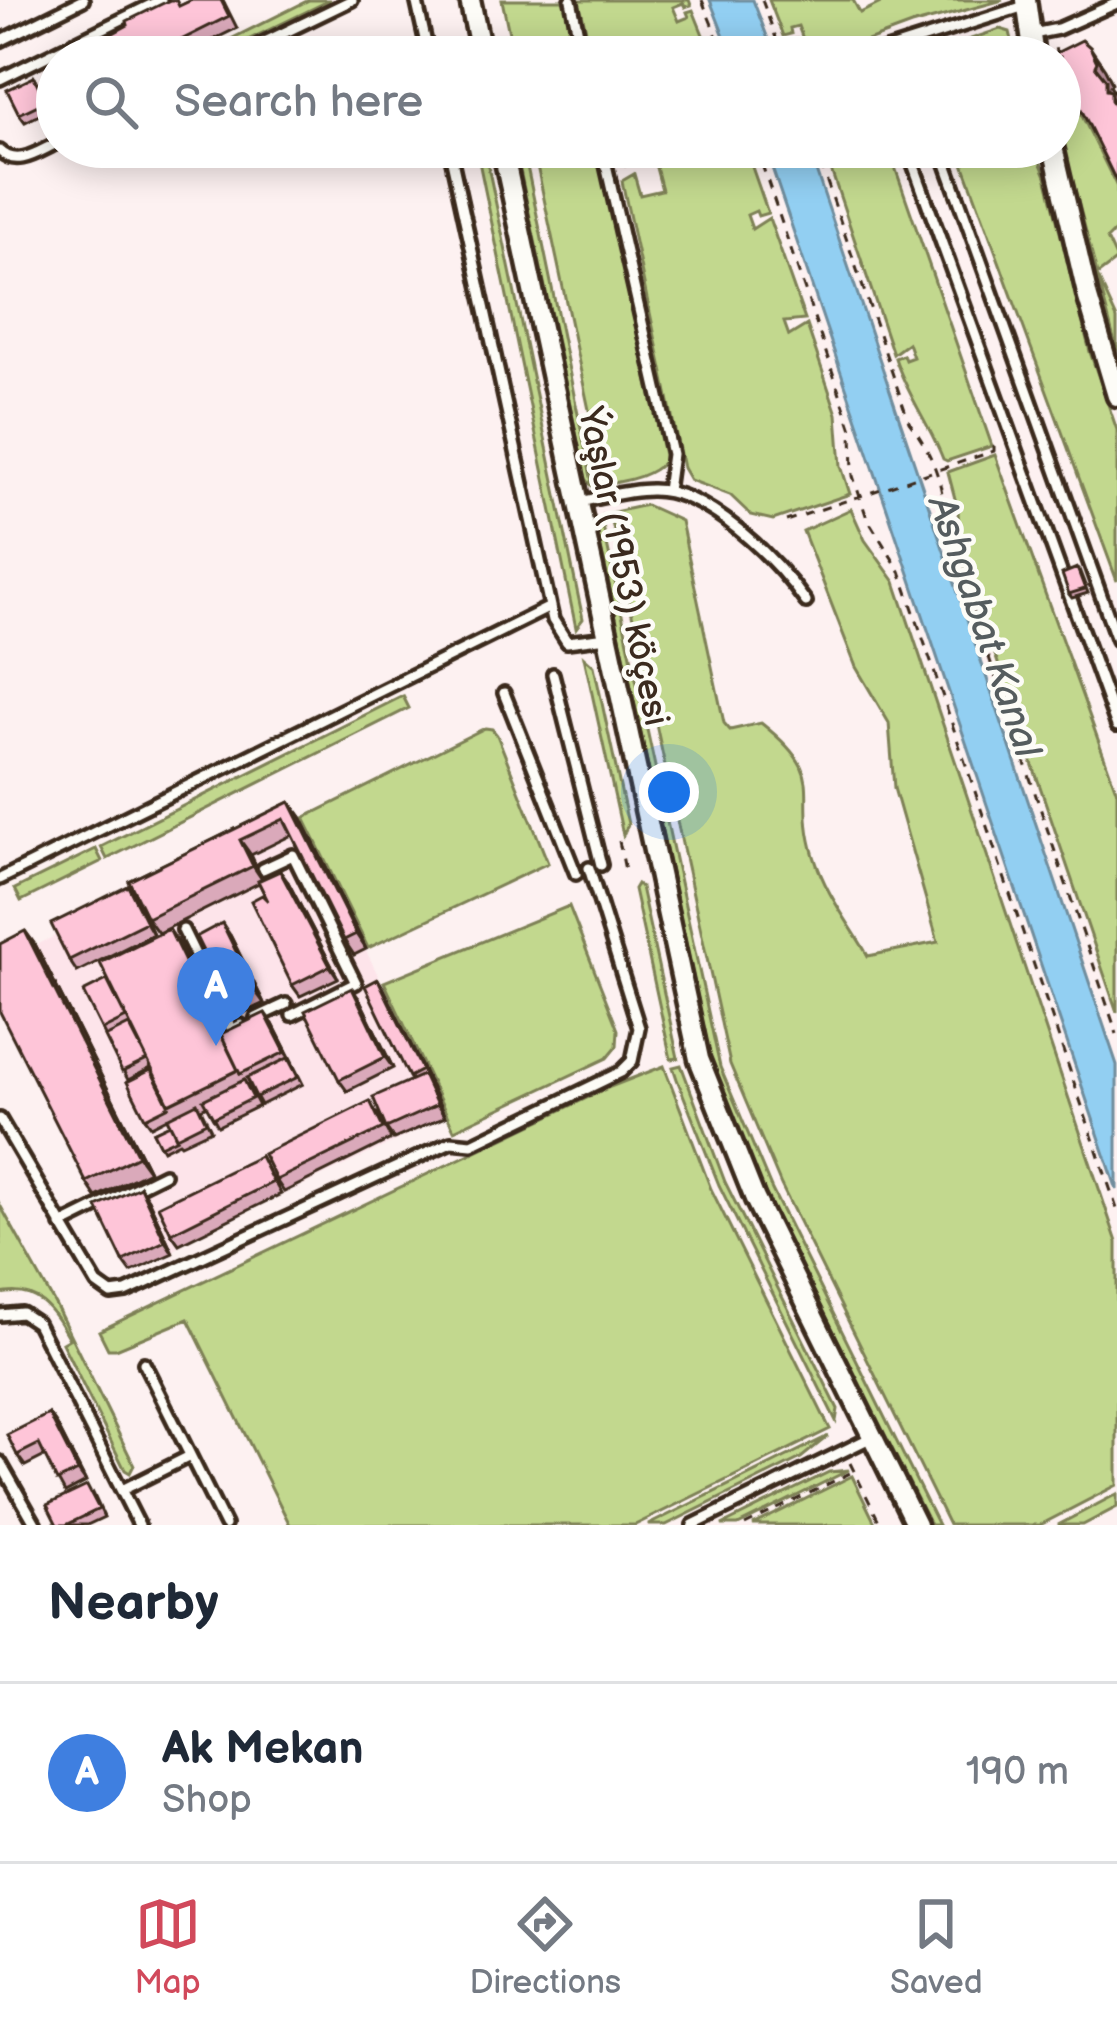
<!DOCTYPE html>
<meta charset="utf-8">
<style>
:root{--surface:#fff;--page:#f6f6f7;--text:#1f2937;--muted:#747a83;--line:#e0e1e3;--accent:#d1495b}
body{margin:0;font-family:"Balsamiq Sans",sans-serif;background:var(--page);color:var(--text)}
.you{position:absolute;left:669px;top:792px;width:42px;height:42px;margin:-30px;border:9px solid #fff;border-radius:50%;background:#1a73e8;box-shadow:0 0 0 18px #1a73e833}
.badge{display:grid;place-items:center;width:78px;height:78px;border-radius:50%;background:var(--accent);color:#fff;font-size:39px;font-weight:700}
.pin{position:absolute;translate:-50% -99px;filter:drop-shadow(0 3px 6px #0008)}
.pin::after{content:'';position:absolute;top:63px;width:42px;height:36px;background:inherit;clip-path:polygon(0 0,100% 0,50% 100%)}
.list{margin:0;padding:0;list-style:none}
h2{display:flex;justify-content:space-between;align-items:center;height:156px;margin:0;padding:0 48px;font-size:51px}
h2 small{font-size:39px;font-weight:400;color:var(--muted)}
.list li{display:grid;grid-template-columns:78px 1fr auto;gap:36px;align-items:center;box-sizing:border-box;height:180px;padding:0 48px;border-top:3px solid var(--line)}
.list b{display:block;font-size:45px;white-space:nowrap}
.list p{margin:0;font-size:39px;white-space:nowrap;color:var(--muted)}
.list em{font-size:39px;font-style:normal;color:var(--muted)}
.icon{flex:none;width:66px;height:66px;fill:none;stroke:currentColor;stroke-width:2;stroke-linecap:round;stroke-linejoin:round}
.map{position:relative;flex:none;width:1117px;height:1525px;overflow:hidden}
.search{position:absolute;background:var(--surface);box-shadow:0 6px 30px #0003;left:36px;right:36px;top:36px;height:132px;display:flex;align-items:center;gap:30px;box-sizing:border-box;padding:0 42px;border-radius:66px;color:var(--muted);font-size:45px}
.sheet{height:336px;background:var(--surface)}
nav{display:flex;justify-content:space-around;align-items:center;box-sizing:border-box;height:168px;border-top:3px solid var(--line);background:var(--surface);font-size:33px;color:var(--muted)}
nav a{display:grid;justify-items:center;gap:6px}
nav .on{color:var(--accent)}
.map>svg:first-child{display:block}
.built{fill:#fde4ea}
.green{fill:#c2d88e;stroke:#7e8156;stroke-width:3}
.water{fill:#92cff2;stroke:#6f8d9d;stroke-width:3}
.lines{fill:none;stroke-linecap:round;stroke-linejoin:round}
.lane-casing{stroke:#3b2a1e;stroke-width:18}
.street-casing{stroke:#3b2a1e;stroke-width:27}
.path{stroke:#3b2a1e;stroke-width:3;stroke-dasharray:9 9;stroke-linecap:butt}
.lane{stroke:#fdfcf7;stroke-width:9}
.street{stroke:#fdfcf7;stroke-width:18}
.wall{fill:#daa9ba;stroke:#3b2a1e;stroke-width:3}
.shaded-wall{fill:#b28a97;stroke:#3b2a1e;stroke-width:3}
.building{fill:#fec5d8;stroke:#3b2a1e;stroke-width:3}
.labels{text-anchor:middle;stroke-width:9;stroke-linejoin:round;paint-order:stroke}
.street-label{font-size:36px;fill:#3b2a1e;stroke:#fdfcf7}
.water-label{font-size:39px;font-style:italic;fill:#555c5e;stroke:#fdfcf7}
</style>
<div class="map">
<svg width="1117" height="1525" viewBox="0 0 1117 1525">
<rect width="100%" height="100%" fill="#fdf1f1"/>
<filter id="ink" filterUnits="userSpaceOnUse"><feTurbulence type="fractalNoise" baseFrequency=".00833" numOctaves="2"/><feDisplacementMap in="SourceGraphic" scale="24" xChannelSelector="R" yChannelSelector="G"/><feConvolveMatrix kernelMatrix="1 2 1 2 8 2 1 2 1" color-interpolation-filters="sRGB"/></filter>
<g filter="url(#ink)">
<!-- built -->
<path class="built" d="M 301,815 L 446,1117 L 180,1244 L 173,1253 L 130,1273 L 0,1007 L 0,963 Z"/>
<!-- green -->
<path class="green" d="M 309,0 L 330,0 L 213,57 L 195,57 Z
M 502,0 L 565,0 L 577,57 L 514,57 Z
M 579,0 L 689,0 L 691,5 L 685,7 L 683,3 L 673,7 L 679,21 L 689,17 L 687,12 L 693,10 L 712,57 L 592,57 Z
M 769,0 L 853,0 L 860,13 L 887,0 L 1003,0 L 911,25 L 854,46 L 857,57 L 791,57 L 785,40 L 803,39 L 798,26 L 790,28 L 791,34 L 783,36 Z
M 1000,29 L 1010,32 L 1016,57 L 924,55 Z
M 1060,71 L 1117,187 L 1117,229 L 1107,239 L 1117,260 L 1097,275 L 1117,319 L 1117,351 L 1060,132 Z
M 476,147 L 484,147 L 583,619 L 576,628 Z
M 515,147 L 523,147 L 593,487 L 586,479 Z
M 533,147 L 596,147 L 664,455 L 664,462 C 648,478 626,480 605,485 Z
M 612,147 L 745,147 L 768,213 L 758,216 L 756,211 L 747,215 L 752,229 L 769,218 L 805,320 L 784,322 L 789,336 L 807,325 L 837,414 L 841,466 L 850,494 L 773,520 L 751,515 L 730,495 L 690,480 L 683,468 L 622,181 L 634,174 L 640,195 L 662,190 L 654,160 L 625,166 L 617,160 Z
M 835,147 L 888,147 L 992,446 L 947,461 L 943,459 C 929,423 907,395 895,358 L 903,355 L 905,360 L 913,357 L 908,343 L 893,354 L 827,158 Z
M 957,147 L 1034,147 L 1046,176 L 1090,352 L 1117,430 L 1117,581 Z
M 995,455 L 1117,792 L 1117,1012 L 960,552 L 958,510 L 948,472 Z
M 646,505 L 681,521 L 724,723 L 730,730 L 761,723 C 832,779 793,787 814,856 C 826,895 849,922 868,956 L 938,942 L 894,788 L 889,723 L 856,667 L 803,531 L 851,509 L 865,540 L 895,582 L 1117,1242 L 1117,1485 L 1040,1525 L 949,1525 L 781,1185 L 730,1064 L 610,513 Z
M 601,517 L 720,1067 L 772,1190 L 938,1525 L 930,1525 L 765,1193 L 713,1069 L 596,525 Z
M 584,657 L 594,666 L 628,824 L 623,835 Z
M 403,696 L 409,708 L 107,859 L 101,847 Z
M 485,728 L 492,729 L 497,735 L 548,863 L 368,948 L 304,818 Z
M 96,849 L 102,861 L 21,901 L 15,889 Z
M 637,884 L 641,887 L 678,1058 L 671,1059 L 634,889 Z
M 569,906 L 618,1030 L 617,1046 L 607,1058 L 454,1130 L 384,982 Z
M 681,1065 L 725,1182 L 838,1409 L 836,1421 L 719,1185 L 677,1079 L 673,1067 Z
M 664,1066 L 711,1189 L 830,1429 L 635,1525 L 290,1525 L 188,1319 L 116,1349 L 108,1349 L 99,1331 L 610,1087 Z
M 0,1205 L 56,1306 L 134,1465 L 130,1473 L 125,1470 L 62,1343 L 69,1339 C 53,1309 37,1286 0,1294 Z
M 828,1436 L 801,1458 L 666,1525 L 648,1525 Z
M 849,1470 L 738,1525 L 722,1525 L 829,1472 Z
M 852,1476 L 876,1525 L 753,1525 Z
M 1117,1494 L 1117,1507 L 1083,1525 L 1058,1525 Z"/>
<!-- water -->
<path class="water" d="M 710,0 L 753,0 L 775,57 L 732,57 Z
M 765,147 L 808,147 L 1117,1065 L 1117,1190 Z"/>
<g class="lines">
<defs>
<path id="lane" d="M 571,0 L 583,57
M 417,3 L 429,57
M 1033,34 L 1058,29 L 1117,3
M 0,41 L 83,0
M 234,57 L 352,0
M 875,57 L 874,54 L 1028,5
M 0,79 L 161,0
M 449,147 L 553,620 L 567,642 L 607,637
M 602,147 L 672,454 L 667,491
M 907,147 L 1117,726
M 940,147 L 1117,640
M 0,151 C 17,168 39,151 57,143
M 578,502 C 601,498 627,490 651,490 C 707,489 776,559 806,602
M 553,674 L 601,865
M 504,693 L 576,874
M 263,869 L 293,855 L 356,983 L 292,1015
M 0,879 L 550,607
M 183,930 L 232,1030 L 241,1025
M 256,1018 L 286,1004
M 0,1119 L 97,1284 L 111,1294 L 126,1292 L 451,1142 L 472,1144 L 621,1072 L 632,1061 L 639,1028 L 589,868
M 61,1225 L 164,1174
M 0,1315 L 22,1313 L 37,1323 L 139,1525
M 144,1363 L 225,1525
M 0,1462 L 36,1525
M 122,1490 L 190,1456
M 693,1525 L 872,1437"/>
<path id="street" d="M 470,0 L 482,57
M 1026,0 L 1034,57
M 502,147 L 699,1059 L 755,1199 L 916,1525
M 1053,147 L 1088,298 L 1117,396"/>
</defs>
<!-- lane casing -->
<use href="#lane" class="lane-casing"/>
<!-- street casing -->
<use href="#street" class="street-casing"/>
<!-- path -->
<path class="path" d="M 702,0 L 725,57
M 762,0 L 783,57
M 1057,57 L 1055,47 L 1061,45
M 756,147 L 852,429 L 853,476 L 867,518 L 900,571 L 1117,1209
M 815,147 L 909,422 C 934,455 945,487 945,528 L 1117,1034
M 822,158 L 833,147
M 786,521 L 994,451 L 994,446 L 1000,443
M 619,841 L 626,875
M 850,1463 L 881,1525
M 745,1525 L 854,1471"/>
<!-- lane -->
<use href="#lane" class="lane"/>
<!-- street -->
<use href="#street" class="street"/>
</g>
<!-- wall -->
<path class="wall" d="M 192,0 L 223,0 L 237,28 L 178,57 L 118,57 L 180,6 Z
M 34,77 L 51,109 L 25,122 L 19,114 Z
M 1080,572 L 1088,593 L 1072,598 L 1069,594 Z
M 290,802 L 301,817 L 366,949 L 354,955 L 344,940 L 292,835 L 251,855 L 262,879 L 288,882 L 338,978 L 300,996 L 292,985 L 268,901 L 259,883 L 158,933 L 147,918 L 129,881 Z
M 128,886 L 136,898 L 153,934 L 77,972 L 69,960 Z
M 25,931 L 36,946 L 149,1171 L 96,1197 L 86,1182 Z
M 230,935 L 264,1003 L 237,1016 L 229,1005 Z
M 179,944 L 223,1033 L 273,1024 L 303,1084 L 261,1105 L 250,1085 L 248,1085 L 259,1106 L 218,1126 L 207,1106 L 201,1109 L 211,1130 L 181,1144 L 179,1142 L 163,1150 L 153,1132 L 170,1124 L 167,1118 L 151,1126 L 145,1118 L 151,1068 L 128,1080 L 102,1030 Z
M 383,987 L 445,1117 L 394,1139 L 386,1128 L 411,1080 Z
M 360,1000 L 393,1068 L 347,1091 L 339,1080 Z
M 378,1113 L 391,1139 L 284,1192 L 276,1180 Z
M 260,1156 L 281,1194 L 179,1244 L 171,1233 Z
M 140,1187 L 148,1199 L 173,1253 L 131,1272 L 123,1261 Z
M 49,1414 L 57,1425 L 86,1482 L 65,1493 L 45,1456 L 25,1466 L 17,1455 Z
M 93,1493 L 104,1517 L 87,1525 L 57,1525 Z"/>
<!-- shaded-wall -->
<path class="shaded-wall" d="M 1090,47 L 1105,69 L 1112,83 L 1110,86 L 1117,96 L 1117,108 L 1095,66 Z
M 290,802 L 301,817 L 366,949 L 356,934 Z
M 240,840 L 251,855 L 263,881 L 253,866 Z
M 280,871 L 288,882 L 338,978 L 330,966 Z
M 128,886 L 136,898 L 153,934 L 146,922 Z
M 222,923 L 230,935 L 264,1003 L 256,992 Z
M 169,929 L 179,944 L 242,1073 L 240,1074 Z
M 25,931 L 36,946 L 149,1171 L 138,1156 Z
M 378,979 L 383,987 L 427,1078 L 422,1070 Z
M 352,988 L 360,1000 L 393,1068 L 385,1057 Z
M 265,1013 L 273,1024 L 293,1063 L 285,1052 Z
M 423,1075 L 431,1086 L 445,1117 L 437,1105 Z
M 140,1187 L 148,1199 L 173,1253 L 165,1241 Z
M 49,1414 L 57,1425 L 86,1482 L 78,1471 Z"/>
<!-- building -->
<path class="building" d="M 170,0 L 176,0 L 179,6 L 192,0 L 221,0 L 229,16 L 147,57 L 118,57 L 108,36 L 128,25 L 127,21 Z
M 1082,40 L 1090,47 L 1097,62 L 1095,66 L 1106,80 L 1106,90 L 1111,91 L 1111,100 L 1117,108 L 1117,183 L 1060,66 L 1060,57 L 1056,57 L 1054,54 Z
M 34,77 L 46,101 L 19,114 L 7,90 Z
M 1077,568 L 1085,589 L 1069,594 L 1062,574 Z
M 290,802 L 356,934 L 344,940 L 284,819 L 240,840 L 253,866 L 147,918 L 129,881 Z
M 280,871 L 330,966 L 292,985 L 251,901 L 262,895 L 268,901 L 258,881 Z
M 128,886 L 146,922 L 69,960 L 51,924 Z
M 222,923 L 256,992 L 229,1005 L 196,937 Z
M 169,929 L 238,1070 L 169,1104 L 100,963 Z
M 25,931 L 138,1156 L 86,1182 L 0,1012 L 0,944 Z
M 378,979 L 422,1070 L 409,1077 L 365,986 Z
M 107,980 L 126,1018 L 102,1030 L 83,992 Z
M 352,988 L 385,1057 L 339,1080 L 305,1011 Z
M 265,1013 L 285,1052 L 240,1074 L 221,1034 Z
M 129,1025 L 147,1060 L 122,1072 L 105,1037 Z
M 288,1058 L 298,1077 L 256,1097 L 247,1078 Z
M 151,1070 L 169,1106 L 145,1118 L 127,1082 Z
M 423,1075 L 437,1105 L 386,1128 L 373,1097 Z
M 244,1080 L 253,1098 L 213,1118 L 203,1100 Z
M 370,1101 L 383,1128 L 276,1180 L 263,1154 Z
M 197,1103 L 206,1122 L 176,1137 L 167,1118 Z
M 170,1124 L 177,1138 L 160,1146 L 153,1132 Z
M 260,1156 L 273,1182 L 171,1233 L 158,1206 Z
M 140,1187 L 165,1241 L 123,1261 L 97,1207 Z
M 49,1414 L 78,1471 L 57,1481 L 39,1444 L 17,1455 L 7,1435 Z
M 87,1486 L 99,1509 L 66,1525 L 57,1525 L 47,1505 Z"/>
</g>
<g class="labels">
<!-- street labels -->
<g class="street-label">
<text transform="translate(625 566) rotate(78)" y="13">Ýaşlar (1953) köçesi</text>
</g>
<!-- water labels -->
<g class="water-label">
<text transform="translate(986 626) rotate(71)" y="14">Ashgabat Kanal</text>
</g>
</g>
</svg>
<div class="you"></div>
<div class="pin badge" style="left:216px;top:1046px;background:#3f7fe0">A</div>
<div class="search"><svg class="icon" aria-label="search" viewBox="0 0 24 24"><circle cx="10" cy="10" r="6"/><path d="M15 15l6 6"/></svg>Search here</div>
</div>
<section class="sheet">
<h2>Nearby<small></small></h2>
<ul class="list">
<li><span class="badge" style="background:#3f7fe0">A</span><div><b>Ak Mekan</b><p>Shop</p></div><em>190 m</em></li>
</ul>
</section>
<nav>
<a class="on"><svg class="icon" aria-label="map" viewBox="0 0 24 24"><path d="M3 6l6-2 6 2 6-2v14l-6 2-6-2-6 2zM9 4v14M15 6v14"/></svg>Map</a>
<a><svg class="icon" aria-label="directions" viewBox="0 0 24 24"><path d="M12 3l9 9-9 9-9-9zM9 14v-3h6M13 9l2 2-2 2"/></svg>Directions</a>
<a><svg class="icon" aria-label="saved" viewBox="0 0 24 24"><path d="M7 4h10v16l-5-4-5 4z"/></svg>Saved</a>
</nav>
